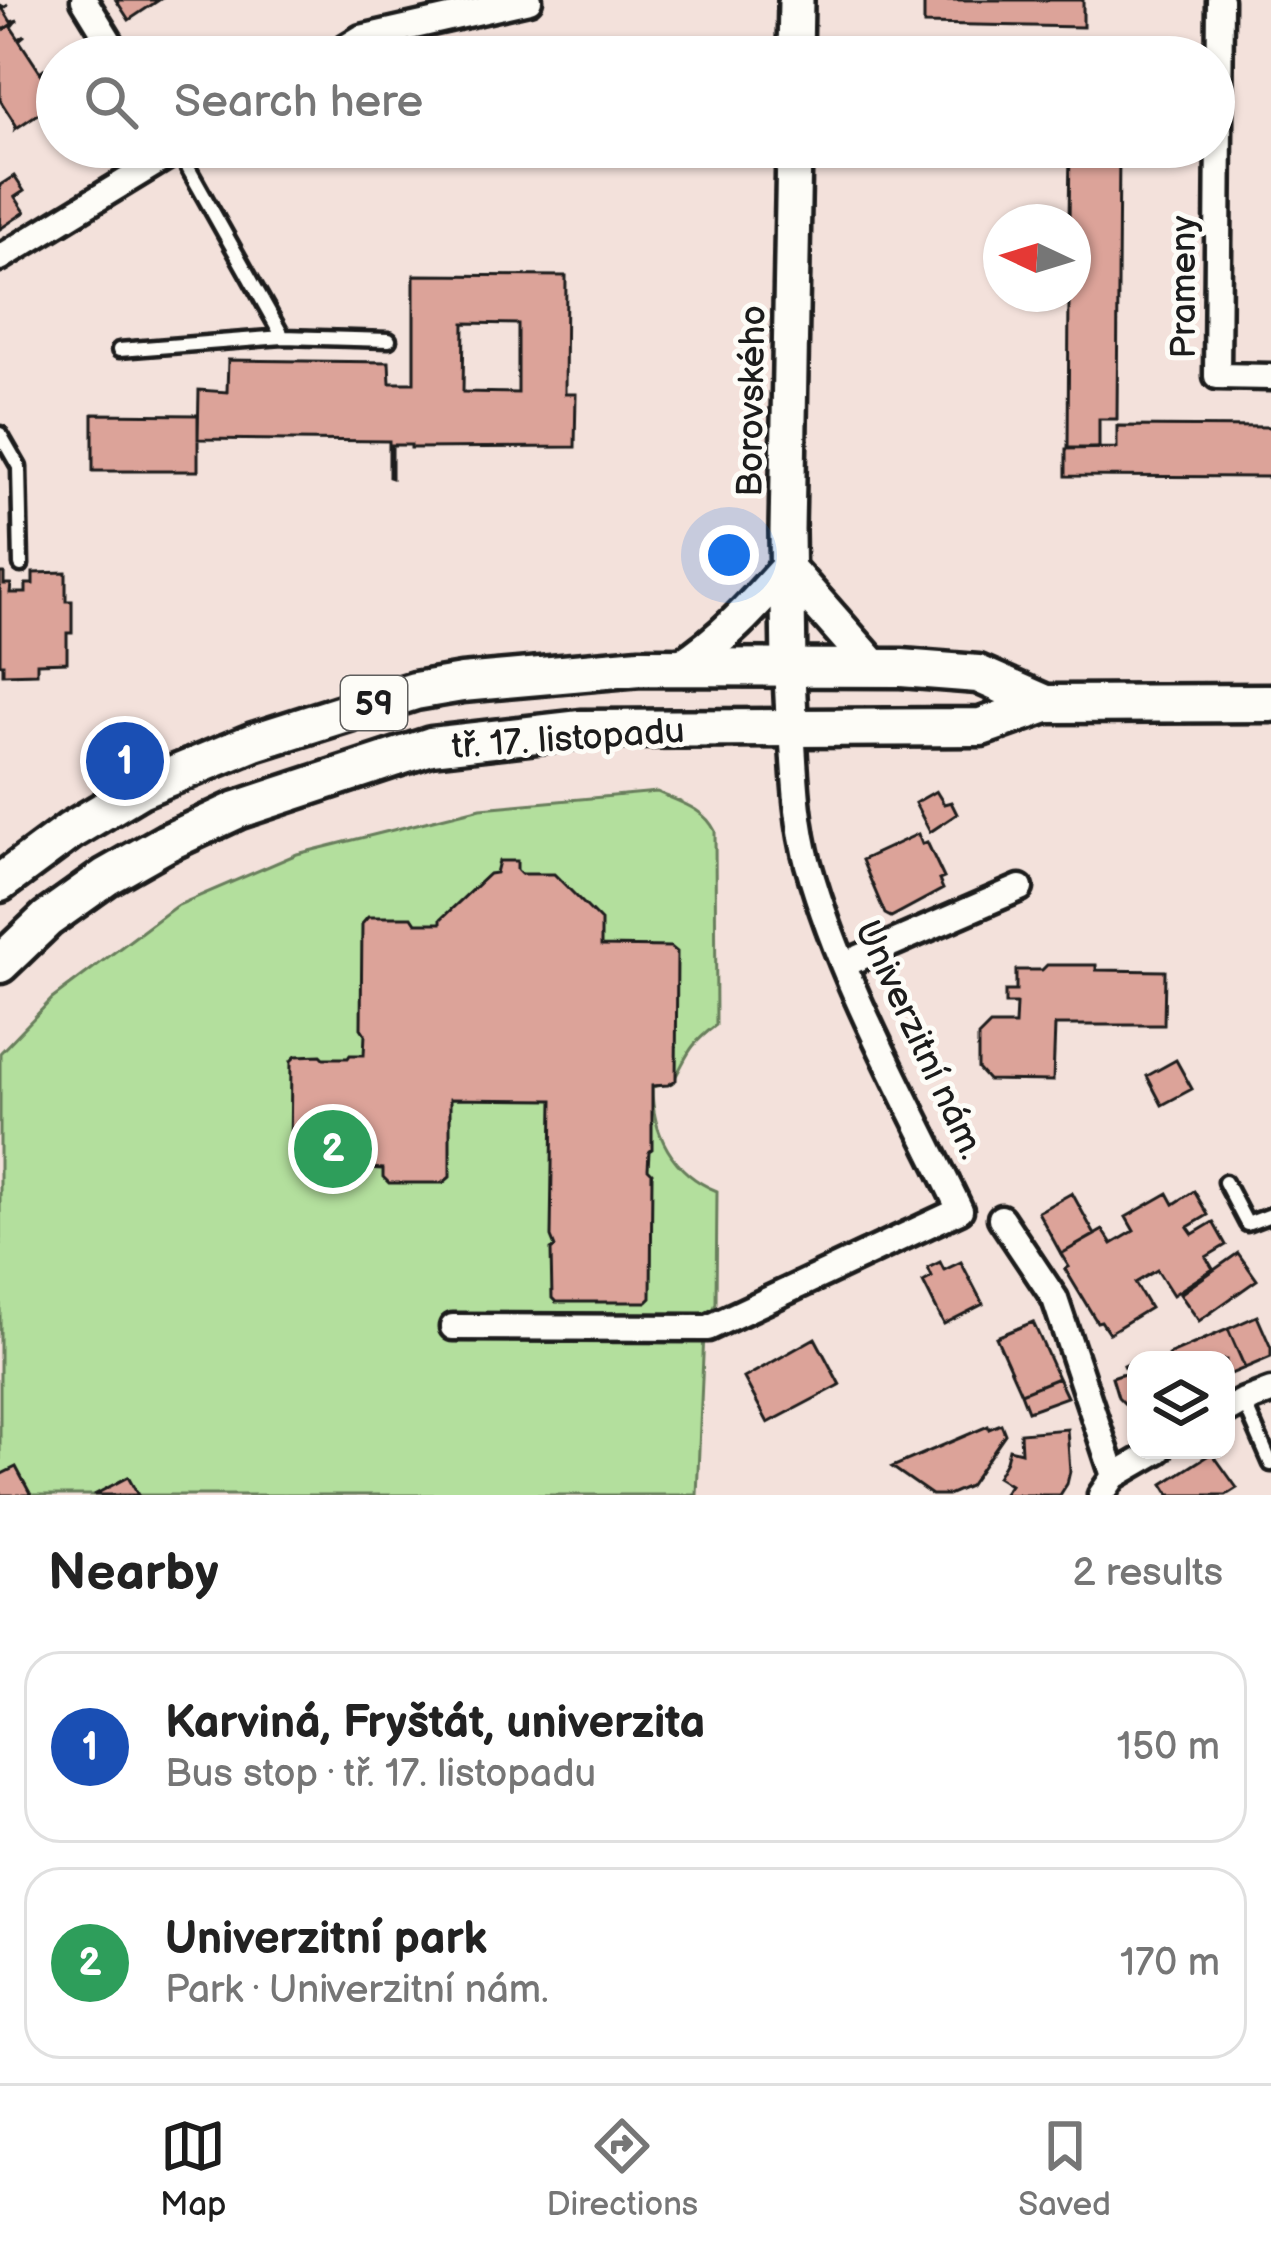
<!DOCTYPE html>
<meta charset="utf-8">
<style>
:root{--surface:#fff;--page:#f6f6f6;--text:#222;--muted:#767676;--line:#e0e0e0;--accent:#1c1c1c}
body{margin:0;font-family:"Balsamiq Sans",sans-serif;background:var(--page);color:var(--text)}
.controls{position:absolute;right:36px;bottom:36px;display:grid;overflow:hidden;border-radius:24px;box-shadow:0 3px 9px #0004}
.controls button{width:108px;height:108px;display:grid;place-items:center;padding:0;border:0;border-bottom:3px solid var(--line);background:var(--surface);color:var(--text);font:60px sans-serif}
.compass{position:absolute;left:983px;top:204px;width:108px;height:108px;border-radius:50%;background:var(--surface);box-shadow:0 3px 9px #0004;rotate:274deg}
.you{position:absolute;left:729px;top:555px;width:42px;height:42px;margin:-30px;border:9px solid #fff;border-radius:50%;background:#1a73e8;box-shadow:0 0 0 18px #1a73e833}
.badge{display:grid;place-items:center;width:78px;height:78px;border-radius:50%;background:var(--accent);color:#fff;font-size:39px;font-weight:700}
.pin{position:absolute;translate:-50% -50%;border:6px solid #fff;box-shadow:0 3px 12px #0006}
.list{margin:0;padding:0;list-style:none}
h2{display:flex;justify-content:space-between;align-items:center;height:156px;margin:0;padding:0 48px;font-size:51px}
h2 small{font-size:39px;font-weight:400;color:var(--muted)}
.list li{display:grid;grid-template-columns:78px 1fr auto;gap:36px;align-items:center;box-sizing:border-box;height:192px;margin:0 24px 24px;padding:0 24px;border:3px solid var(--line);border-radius:36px}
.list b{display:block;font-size:45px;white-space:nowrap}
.list p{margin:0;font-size:39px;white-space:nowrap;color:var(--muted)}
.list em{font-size:39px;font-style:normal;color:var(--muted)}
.icon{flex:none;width:66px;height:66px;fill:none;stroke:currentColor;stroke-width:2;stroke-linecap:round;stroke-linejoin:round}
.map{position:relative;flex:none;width:1271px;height:1495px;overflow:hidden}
.search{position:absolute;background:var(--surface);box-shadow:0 3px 9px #0004;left:36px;right:36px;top:36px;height:132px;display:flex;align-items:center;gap:30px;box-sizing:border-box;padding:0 42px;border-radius:66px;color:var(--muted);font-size:45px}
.sheet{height:588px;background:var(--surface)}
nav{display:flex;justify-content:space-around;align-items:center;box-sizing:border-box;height:168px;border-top:3px solid var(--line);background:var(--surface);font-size:33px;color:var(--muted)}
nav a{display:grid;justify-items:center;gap:6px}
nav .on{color:var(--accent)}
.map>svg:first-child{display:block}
.green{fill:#b3df9d;stroke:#687e5c;stroke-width:3}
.building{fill:#dca399;stroke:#1c1c1c;stroke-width:3;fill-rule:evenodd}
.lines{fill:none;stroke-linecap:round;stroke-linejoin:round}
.service-casing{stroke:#1c1c1c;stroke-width:21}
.minor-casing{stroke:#1c1c1c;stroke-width:33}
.tertiary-casing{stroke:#1c1c1c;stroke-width:39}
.secondary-casing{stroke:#1c1c1c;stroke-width:42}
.primary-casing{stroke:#1c1c1c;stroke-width:45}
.service{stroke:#fdfcf7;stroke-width:12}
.minor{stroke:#fdfcf7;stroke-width:24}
.tertiary{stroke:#fdfcf7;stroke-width:30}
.secondary{stroke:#fdfcf7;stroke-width:33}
.primary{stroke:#fdfcf7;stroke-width:36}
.labels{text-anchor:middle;stroke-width:10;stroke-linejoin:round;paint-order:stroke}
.shield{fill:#fdfcf7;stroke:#605f5e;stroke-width:3}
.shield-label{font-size:33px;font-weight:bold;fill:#1c1c1c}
.street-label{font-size:36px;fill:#1c1c1c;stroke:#fdfcf7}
</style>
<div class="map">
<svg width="1271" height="1495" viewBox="0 0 1271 1495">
<rect width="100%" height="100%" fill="#f3e1db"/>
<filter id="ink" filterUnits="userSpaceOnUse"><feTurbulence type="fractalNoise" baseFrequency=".00833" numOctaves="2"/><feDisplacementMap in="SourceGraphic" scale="24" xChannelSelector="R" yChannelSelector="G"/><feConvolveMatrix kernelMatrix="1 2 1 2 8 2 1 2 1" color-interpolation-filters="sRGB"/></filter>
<g filter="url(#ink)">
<!-- green -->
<path class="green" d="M 657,792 C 679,802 704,808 715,831 L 716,1025 C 686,1048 689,1054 672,1083 L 652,1087 C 652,1133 672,1173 717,1191 L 716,1303 L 704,1333 L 697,1495 L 0,1495 L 0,1053 L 52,999 L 176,906 L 297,854 L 481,808 Z"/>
<!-- building -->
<path class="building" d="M 116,0 L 159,0 L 129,20 Z
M 924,0 L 1083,0 L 1083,27 L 924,24 Z
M 0,5 L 3,8 L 8,5 L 3,9 L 11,22 L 18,20 L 0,32 Z
M 15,22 L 11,27 L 19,39 L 25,35 L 19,40 L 40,72 L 45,68 L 41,73 L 49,85 L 55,82 L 49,86 L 57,101 L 15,129 L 16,125 L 0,100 L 0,32 Z
M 1070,147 L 1119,147 L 1117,419 L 1099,419 L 1099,448 L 1068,448 L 1069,294 L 1073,294 L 1073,222 L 1069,222 Z
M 14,176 L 24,191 L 15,197 L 25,212 L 0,229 L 0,185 Z
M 414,275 L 566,276 L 565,394 L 576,394 L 575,447 L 411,448 L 411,445 L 392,445 L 392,478 L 389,477 L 389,441 L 198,439 L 199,390 L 227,392 L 228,360 L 389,362 L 390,383 L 414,383 ZM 464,323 L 518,324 L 518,393 L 463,392 Z
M 93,414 L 198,415 L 198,471 L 93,471 Z
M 1117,426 L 1271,427 L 1271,477 L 1066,476 L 1066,449 L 1117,448 Z
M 66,572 L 66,601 L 72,601 L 72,633 L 67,633 L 67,662 L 37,663 L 37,673 L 3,674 L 3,664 L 0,664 L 0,573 L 4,573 L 4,584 L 11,584 L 10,593 L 26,593 L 26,584 L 33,584 L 33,573 Z
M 936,791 L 944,804 L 951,802 L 957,814 L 930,832 L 915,803 Z
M 918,834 L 922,844 L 927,842 L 944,878 L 939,880 L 943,889 L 891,917 L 885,914 L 862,860 Z
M 499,861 L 517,861 L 517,870 L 521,874 L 554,874 L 601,921 L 601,946 L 671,947 L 677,952 L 676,1080 L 668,1085 L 652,1086 L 652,1149 L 649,1151 L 648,1169 L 652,1173 L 651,1298 L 647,1302 L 556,1302 L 552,1298 L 551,1250 L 555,1247 L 551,1237 L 553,1100 L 450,1099 L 450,1177 L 443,1183 L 389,1183 L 383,1177 L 383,1169 L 322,1165 L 319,1168 L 294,1167 L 290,1161 L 291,1061 L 296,1056 L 321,1055 L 324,1058 L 348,1058 L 350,1055 L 364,1055 L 365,1034 L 361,1028 L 362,924 L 368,917 L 412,917 L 416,923 L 441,923 L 441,919 L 489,874 L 496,873 Z
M 1047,965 L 1096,965 L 1096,970 L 1165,971 L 1164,1025 L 1055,1025 L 1053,1081 L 988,1080 L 978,1069 L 978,1037 L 990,1025 L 1015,1025 L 1016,1004 L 1005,1004 L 1005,991 L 1016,991 L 1016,970 L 1042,970 Z
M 1176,1060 L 1192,1089 L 1162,1105 L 1147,1076 Z
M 1194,1191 L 1208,1215 L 1188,1227 L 1193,1234 L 1213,1222 L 1226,1245 L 1206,1257 L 1213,1269 L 1173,1295 L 1157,1270 L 1135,1283 L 1150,1308 L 1109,1333 L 1101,1321 L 1097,1322 L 1065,1269 L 1069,1267 L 1061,1254 L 1103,1230 L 1112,1244 L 1134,1231 L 1126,1217 L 1168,1193 L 1174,1204 Z
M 1072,1193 L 1095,1235 L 1061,1254 L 1038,1212 Z
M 1238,1253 L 1257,1280 L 1199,1321 L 1180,1294 Z
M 940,1262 L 944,1270 L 961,1262 L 983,1304 L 944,1324 L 923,1282 L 932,1277 L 928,1268 Z
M 1257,1316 L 1271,1348 L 1271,1357 L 1245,1368 L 1228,1329 Z
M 1033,1322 L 1058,1378 L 1021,1393 L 996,1337 Z
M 1228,1329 L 1245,1368 L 1226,1376 L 1226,1360 L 1170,1360 L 1168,1355 Z
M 815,1338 L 840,1385 L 768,1423 L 744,1378 Z
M 1141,1357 L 1143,1360 L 1136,1360 L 1136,1410 L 1129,1408 L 1118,1397 L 1112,1377 L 1127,1372 L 1124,1365 Z
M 1058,1378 L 1067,1397 L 1028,1411 L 1021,1393 Z
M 1001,1424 L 1005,1434 L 969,1486 L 948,1495 L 932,1495 L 892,1467 L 988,1426 L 989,1429 Z
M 1067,1429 L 1070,1471 L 1067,1484 L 1060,1495 L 1003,1495 L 1010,1485 L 997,1477 L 1006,1461 L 1009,1449 L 1021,1452 L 1020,1433 Z
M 1212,1453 L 1237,1488 L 1226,1495 L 1170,1495 L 1163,1484 Z
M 16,1467 L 31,1495 L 0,1495 L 0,1475 Z
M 128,1477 L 138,1495 L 94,1495 Z"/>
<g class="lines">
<defs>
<path id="service" d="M 178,150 L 283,337 L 389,340
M 119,350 L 283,337
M 0,434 L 19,467 L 21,565
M 1225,1182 L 1247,1224 L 1271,1215
M 1244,1402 L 1271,1464"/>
<path id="minor" d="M 84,0 L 119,57
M 1220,0 L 1217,376 L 1271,377
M 330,57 L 361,38 L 529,0
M 0,258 L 182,147
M 845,964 L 1020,888
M 1001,1218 L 1055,1299 L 1114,1476
M 453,1327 L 708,1328 L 960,1210 C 906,1097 842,985 808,864 C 796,820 795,773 792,727
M 1226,1411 L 1244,1401 L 1271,1391
M 1101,1495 L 1114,1476 L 1159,1450"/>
<path id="tertiary" d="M 789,666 L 792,727"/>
<path id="secondary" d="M 795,57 L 796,0
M 787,568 L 874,667
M 789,666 L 787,531 L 794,147
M 681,667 C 724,639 754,605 787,568"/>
<path id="primary" d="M 0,883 L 70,831 L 140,789 L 254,742 L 415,691 L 462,683 L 640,667 L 901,668 L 978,674 L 1046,704
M 0,964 L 47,919 L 106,877 L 166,843 L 237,810 L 431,746 L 581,729 L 981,727 L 1046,704 L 1271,703"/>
</defs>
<!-- service casing -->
<use href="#service" class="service-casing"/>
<!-- minor casing -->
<use href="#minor" class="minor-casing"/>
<!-- tertiary casing -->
<use href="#tertiary" class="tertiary-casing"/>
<!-- secondary casing -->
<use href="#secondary" class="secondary-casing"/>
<!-- primary casing -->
<use href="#primary" class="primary-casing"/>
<!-- service -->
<use href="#service" class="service"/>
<!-- minor -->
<use href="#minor" class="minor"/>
<!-- tertiary -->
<use href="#tertiary" class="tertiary"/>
<!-- secondary -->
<use href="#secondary" class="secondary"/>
<!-- primary -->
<use href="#primary" class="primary"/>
</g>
</g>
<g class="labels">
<!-- shield labels -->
<rect class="shield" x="341" y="676" width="66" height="54" rx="9"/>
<g class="shield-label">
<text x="374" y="715">59</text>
</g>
<!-- street labels -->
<g class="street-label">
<text transform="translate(1182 287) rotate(-90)" y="13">Prameny</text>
<text transform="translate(750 401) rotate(-89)" y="13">Borovského</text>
<text transform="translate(568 737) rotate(-4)" y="13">tř. 17. listopadu</text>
<text transform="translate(921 1039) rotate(65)" y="13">Univerzitní nám.</text>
</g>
</g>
</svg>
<div class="controls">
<button><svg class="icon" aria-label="layers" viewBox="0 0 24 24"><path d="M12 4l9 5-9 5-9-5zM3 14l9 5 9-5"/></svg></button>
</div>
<svg class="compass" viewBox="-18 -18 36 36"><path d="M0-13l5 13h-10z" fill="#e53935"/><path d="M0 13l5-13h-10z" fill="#767676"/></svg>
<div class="you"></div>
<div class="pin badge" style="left:125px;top:761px;background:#1a4fb4">1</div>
<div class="pin badge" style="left:333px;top:1149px;background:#2e9e5b">2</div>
<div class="search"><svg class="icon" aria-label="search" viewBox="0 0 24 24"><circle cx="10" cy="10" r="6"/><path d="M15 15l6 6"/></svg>Search here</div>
</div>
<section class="sheet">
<h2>Nearby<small>2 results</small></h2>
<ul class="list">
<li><span class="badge" style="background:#1a4fb4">1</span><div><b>Karviná, Fryštát, univerzita</b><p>Bus stop · tř. 17. listopadu</p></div><em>150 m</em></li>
<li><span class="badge" style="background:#2e9e5b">2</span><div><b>Univerzitní park</b><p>Park · Univerzitní nám.</p></div><em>170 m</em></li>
</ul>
</section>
<nav>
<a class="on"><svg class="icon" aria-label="map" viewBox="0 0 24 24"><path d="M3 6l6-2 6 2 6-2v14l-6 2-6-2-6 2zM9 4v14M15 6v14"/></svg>Map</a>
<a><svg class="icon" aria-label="directions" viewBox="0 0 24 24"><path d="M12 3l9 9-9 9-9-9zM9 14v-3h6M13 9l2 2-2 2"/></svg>Directions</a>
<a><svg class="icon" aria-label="saved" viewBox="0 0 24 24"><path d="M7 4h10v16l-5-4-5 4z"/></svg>Saved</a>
</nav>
